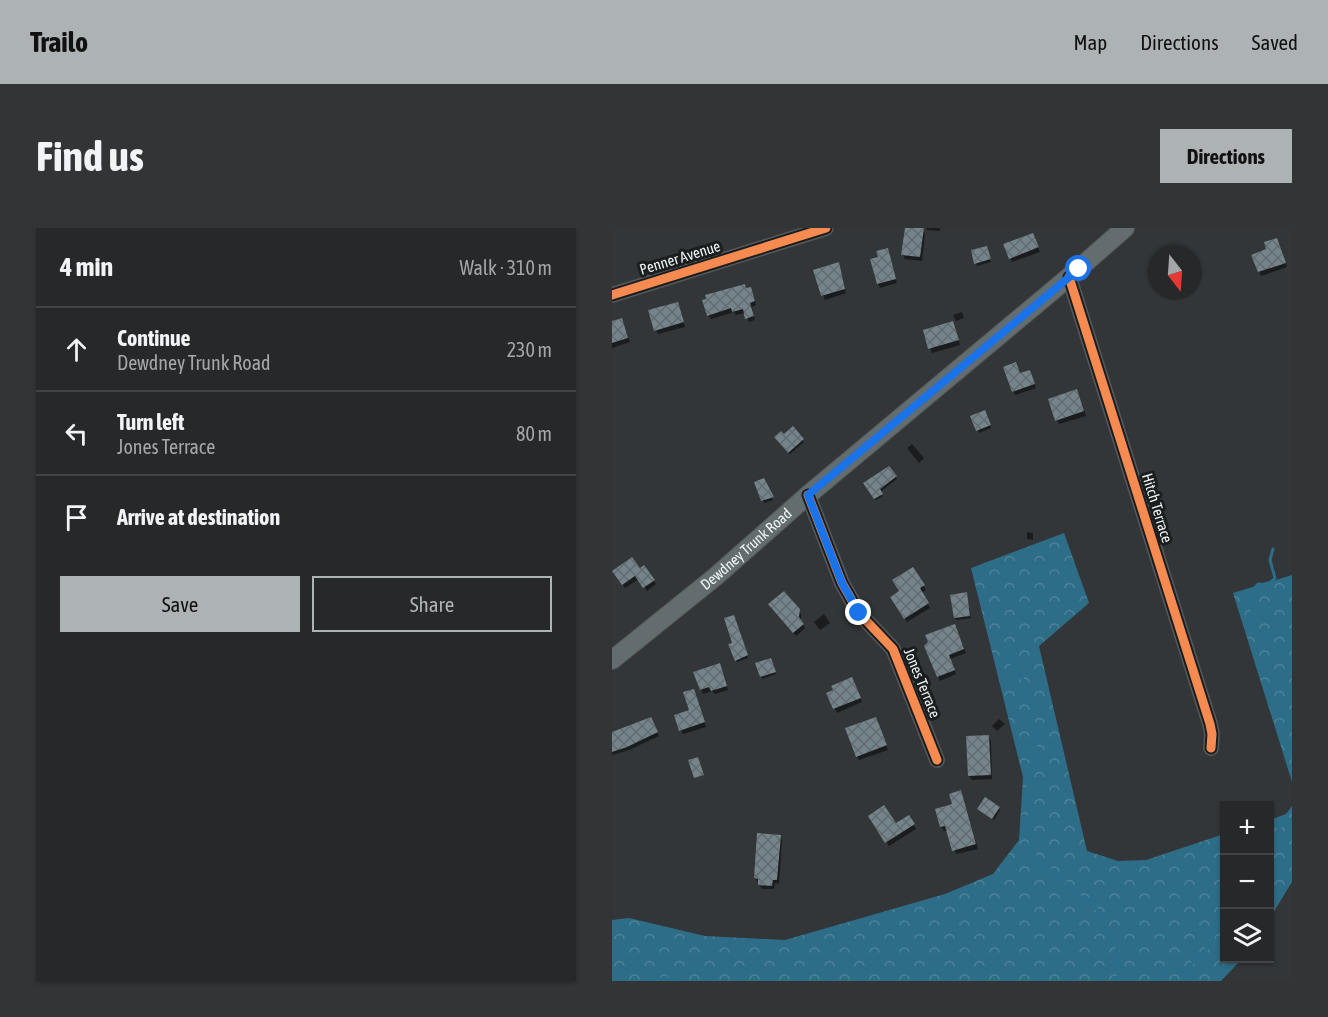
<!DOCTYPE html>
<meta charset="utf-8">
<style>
:root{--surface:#26282a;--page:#323436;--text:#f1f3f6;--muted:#a4a6a8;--line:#424447;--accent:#adb2b4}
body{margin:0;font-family:"Asap Condensed",sans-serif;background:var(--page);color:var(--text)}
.controls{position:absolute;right:18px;bottom:18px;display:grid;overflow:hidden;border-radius:0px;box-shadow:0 2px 4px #0004}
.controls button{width:54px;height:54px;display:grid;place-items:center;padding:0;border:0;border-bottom:2px solid var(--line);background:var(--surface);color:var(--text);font:30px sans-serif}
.compass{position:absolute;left:536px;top:18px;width:54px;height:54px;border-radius:50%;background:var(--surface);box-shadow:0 2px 4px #0004;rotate:163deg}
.stop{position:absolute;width:18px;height:18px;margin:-14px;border:4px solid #1a73e8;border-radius:50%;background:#fff}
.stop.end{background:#1a73e8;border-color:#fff;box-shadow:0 2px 6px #0008}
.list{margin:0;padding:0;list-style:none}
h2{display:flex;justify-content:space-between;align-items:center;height:78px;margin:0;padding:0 24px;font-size:26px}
h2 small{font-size:20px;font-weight:400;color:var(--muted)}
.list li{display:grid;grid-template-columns:39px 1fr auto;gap:18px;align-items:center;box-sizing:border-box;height:84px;padding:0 24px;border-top:2px solid var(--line)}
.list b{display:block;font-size:22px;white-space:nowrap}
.list p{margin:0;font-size:20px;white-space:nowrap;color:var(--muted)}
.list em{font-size:20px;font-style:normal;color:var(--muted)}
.actions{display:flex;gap:12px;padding:18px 24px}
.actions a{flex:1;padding:14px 0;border:2px solid var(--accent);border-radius:0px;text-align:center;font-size:21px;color:var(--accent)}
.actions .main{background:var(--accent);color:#111}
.icon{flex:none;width:33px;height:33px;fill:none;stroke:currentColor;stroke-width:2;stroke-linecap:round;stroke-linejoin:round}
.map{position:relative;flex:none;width:680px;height:753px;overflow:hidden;border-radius:0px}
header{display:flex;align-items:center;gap:36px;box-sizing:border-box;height:84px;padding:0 30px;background:var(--accent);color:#111}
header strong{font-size:28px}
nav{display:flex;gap:33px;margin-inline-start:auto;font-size:21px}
.intro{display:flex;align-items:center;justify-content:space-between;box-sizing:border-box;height:144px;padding:0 36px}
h1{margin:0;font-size:42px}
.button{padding:15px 27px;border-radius:0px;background:var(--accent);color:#111;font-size:21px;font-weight:700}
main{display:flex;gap:36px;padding:0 36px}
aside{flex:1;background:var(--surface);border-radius:0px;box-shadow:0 2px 4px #0004}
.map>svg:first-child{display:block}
.forest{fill:url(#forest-crowns)}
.shadow{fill:#0007}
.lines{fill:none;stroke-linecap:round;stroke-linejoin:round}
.stream{stroke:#2b6e89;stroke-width:3}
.building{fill:url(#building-cross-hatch)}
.minor-casing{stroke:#515557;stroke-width:16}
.major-casing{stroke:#515557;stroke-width:20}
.minor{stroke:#656768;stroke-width:14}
.major{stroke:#636c6e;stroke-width:18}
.cycleway-casing{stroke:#1a1e1f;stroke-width:13}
.cycleway{stroke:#f68b52;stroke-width:9}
.route{stroke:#1a73e8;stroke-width:8}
.labels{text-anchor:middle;stroke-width:6;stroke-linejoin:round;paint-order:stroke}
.street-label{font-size:15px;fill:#eff4f6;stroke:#1a1e1f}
</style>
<header>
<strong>Trailo</strong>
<nav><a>Map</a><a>Directions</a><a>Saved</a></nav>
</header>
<div class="intro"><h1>Find us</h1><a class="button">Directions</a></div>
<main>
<aside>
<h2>4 min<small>Walk · 310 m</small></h2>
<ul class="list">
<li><svg class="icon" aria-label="ahead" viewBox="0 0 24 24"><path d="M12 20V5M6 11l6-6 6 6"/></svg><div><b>Continue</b><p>Dewdney Trunk Road</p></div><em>230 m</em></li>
<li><svg class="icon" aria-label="left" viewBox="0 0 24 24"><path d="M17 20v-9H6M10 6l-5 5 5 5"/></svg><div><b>Turn left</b><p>Jones Terrace</p></div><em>80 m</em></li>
<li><svg class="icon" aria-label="arrive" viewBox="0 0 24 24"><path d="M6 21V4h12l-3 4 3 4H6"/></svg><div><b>Arrive at destination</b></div></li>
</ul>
<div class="actions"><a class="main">Save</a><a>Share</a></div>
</aside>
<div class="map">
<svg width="680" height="753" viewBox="0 0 680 753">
<defs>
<pattern id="forest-crowns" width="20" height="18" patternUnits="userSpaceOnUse" patternTransform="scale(1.5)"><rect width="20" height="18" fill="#2e6d87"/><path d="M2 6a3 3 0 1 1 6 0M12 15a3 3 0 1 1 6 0" fill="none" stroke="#4d8299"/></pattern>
<pattern id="building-cross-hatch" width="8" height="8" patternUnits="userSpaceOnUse" patternTransform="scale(1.5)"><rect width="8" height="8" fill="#74848a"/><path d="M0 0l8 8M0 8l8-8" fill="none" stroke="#626c70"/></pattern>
</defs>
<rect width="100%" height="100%" fill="#323638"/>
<!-- forest -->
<path class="forest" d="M 452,305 L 477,375 L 427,418 L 475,623 L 506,633 L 534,632 L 612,606 L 612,730 L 630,731 L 609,753 L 0,753 L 0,692 L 17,690 L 93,708 L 173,712 L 333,666 L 381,646 L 407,612 L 411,549 L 359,340 Z
M 680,347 L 680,554 L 621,365 Z
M 680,578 L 680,654 L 658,690 L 658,592 L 674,586 Z"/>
<!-- shadow -->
<path class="shadow" d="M 300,0 L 311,2 L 313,6 L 310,33 L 293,31 L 291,27 Z
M 314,0 L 328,0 L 328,3 L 315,2 Z
M 423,11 L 428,24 L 400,34 L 398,30 Z
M 666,16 L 675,39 L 649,48 L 641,27 Z
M 276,22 L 285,55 L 268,60 L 266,56 Z
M 376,22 L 379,34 L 365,38 L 364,35 Z
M 228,39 L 234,65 L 213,72 L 203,43 Z
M 135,62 L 141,65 L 144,77 L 140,79 L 143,92 L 137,94 L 133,85 L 124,87 L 122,84 L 99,91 L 96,87 Z
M 67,79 L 73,99 L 46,106 L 44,102 Z
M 350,84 L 352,90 L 344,93 L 341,87 Z
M 9,92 L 18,114 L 0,120 L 0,95 Z
M 343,99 L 348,117 L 320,125 L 312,103 Z
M 408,147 L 420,148 L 424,160 L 403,167 L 401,163 Z
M 467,167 L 474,188 L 447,196 L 445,192 Z
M 374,186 L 379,200 L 367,205 L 360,189 Z
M 172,208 L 191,212 L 192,214 L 178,226 L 165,212 Z
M 300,216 L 312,230 L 307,235 L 295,220 Z
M 276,240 L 285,251 L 268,264 L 271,268 L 264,272 L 253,255 Z
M 152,252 L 161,272 L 152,275 L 144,255 Z
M 415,304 L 421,305 L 421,312 L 415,311 Z
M 32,339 L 44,356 L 35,363 L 27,351 L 13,360 L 2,343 L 27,342 Z
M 301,341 L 314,362 L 309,365 L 318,380 L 295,394 L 280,369 L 289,364 Z
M 355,368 L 359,390 L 345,392 L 343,390 Z
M 160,380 L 186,382 L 189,386 L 189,393 L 193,400 L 184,408 Z
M 212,386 L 218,395 L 208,402 L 202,394 Z
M 122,391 L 136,430 L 125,434 L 124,432 Z
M 344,401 L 354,425 L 338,431 L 344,446 L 328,453 L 314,419 Z
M 160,434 L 164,446 L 150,451 L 149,448 Z
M 109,441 L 116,462 L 103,466 L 100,463 L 91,466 L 83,445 Z
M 242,455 L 250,474 L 225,485 L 216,466 Z
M 84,467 L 94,499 L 71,506 L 69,502 L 78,483 Z
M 387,491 L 393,496 L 385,503 L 380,498 Z
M 40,494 L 47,508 L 17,522 L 0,527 L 0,506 Z
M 266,495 L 276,522 L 247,532 L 245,528 Z
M 377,509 L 379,513 L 380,551 L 360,552 L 357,548 Z
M 349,564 L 366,621 L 344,626 L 336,602 L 332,603 L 329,599 Z
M 387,580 L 388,582 L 382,592 L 367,581 Z
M 258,588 L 284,598 L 297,589 L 304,601 L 277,618 Z
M 168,608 L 170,612 L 167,656 L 163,655 L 162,661 L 150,661 L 143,650 Z"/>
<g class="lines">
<!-- stream -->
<path class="stream" d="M 661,321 L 658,332 L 663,350 C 658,356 653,357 646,356 C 637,364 638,376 641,387 L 638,391 C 641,405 672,417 680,436
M 399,426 L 400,437 L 404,444 L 410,449 L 421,484 L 425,535 L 415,563 L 420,608 L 418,617 L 424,630 L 431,638 L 444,645 L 471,671 L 478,671 C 488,687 505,711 507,730 C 508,738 505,745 506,753
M 658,599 L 669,598 L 680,592
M 35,753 L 54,750 L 70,753
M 543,753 C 553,744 561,742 575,742 L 587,727 L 598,718 L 608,691 L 608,675 L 612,671"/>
</g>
<!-- building -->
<path class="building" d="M 293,0 L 312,0 L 308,29 L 289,27 Z
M 421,5 L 427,19 L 397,31 L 391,16 Z
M 665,10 L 674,35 L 646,44 L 639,27 L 654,21 L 652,14 Z
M 375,18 L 379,31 L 362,36 L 359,22 Z
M 276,20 L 284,51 L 265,56 L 258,31 L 266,29 L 264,23 Z
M 227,34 L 233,61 L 209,68 L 201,42 Z
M 133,56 L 134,60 L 139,59 L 143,73 L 138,75 L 142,88 L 133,91 L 131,81 L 120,84 L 119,80 L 95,88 L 90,72 L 94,71 L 93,67 Z
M 66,74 L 72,94 L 42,103 L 36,82 Z
M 10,90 L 16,110 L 0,115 L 0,93 Z
M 341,93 L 347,112 L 316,121 L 311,102 Z
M 404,134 L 408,145 L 418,142 L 423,156 L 400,164 L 391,139 Z
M 465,161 L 472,183 L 443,193 L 436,171 Z
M 373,182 L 379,197 L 364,203 L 358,188 Z
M 181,198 L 192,211 L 176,225 L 162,209 L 169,203 L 172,206 Z
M 277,238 L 285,248 L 268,261 L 271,266 L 262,271 L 251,255 Z
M 152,250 L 162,269 L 149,273 L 142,254 Z
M 20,329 L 28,340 L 32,337 L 43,352 L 31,360 L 23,348 L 10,357 L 0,343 Z
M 301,339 L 313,357 L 308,360 L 317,375 L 292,391 L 278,369 L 287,363 L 280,352 Z
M 172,363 L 188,381 L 187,389 L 192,396 L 181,405 L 156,376 Z
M 355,364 L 358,388 L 342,390 L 338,367 Z
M 122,387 L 136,427 L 123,433 L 116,416 L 120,415 L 112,390 Z
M 343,396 L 352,421 L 337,427 L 343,442 L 325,449 L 312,418 L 316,414 L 313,407 Z
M 159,430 L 164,444 L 148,449 L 143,435 Z
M 108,435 L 115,458 L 99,463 L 97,459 L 88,462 L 81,444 Z
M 240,449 L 249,470 L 221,481 L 214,465 L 221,462 L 219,458 Z
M 82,461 L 93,494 L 67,503 L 62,487 L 77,482 L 71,464 Z
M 39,489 L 46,504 L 15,519 L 0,524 L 0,504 Z
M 264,489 L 275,517 L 244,529 L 233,500 Z
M 377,507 L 379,547 L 356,548 L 354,508 Z
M 86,529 L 92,547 L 82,550 L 76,532 Z
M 349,562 L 364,616 L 340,623 L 333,598 L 328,599 L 323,581 L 340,576 L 337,566 Z
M 373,569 L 388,579 L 380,591 L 365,581 Z
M 272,577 L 284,595 L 297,587 L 303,596 L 273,615 L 256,588 Z
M 145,605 L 169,607 L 165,652 L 161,652 L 160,658 L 146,657 L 146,651 L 142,650 Z"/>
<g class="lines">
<defs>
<path id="minor" d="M 457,49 L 598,496 L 600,506 L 599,520
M 0,67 L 214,0
M 196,267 L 230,355 L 247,385 L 281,421 L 325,532"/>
<g id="major">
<path id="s1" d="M 0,432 L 103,349 L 196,267 L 457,49 L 513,0"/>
</g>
</defs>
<!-- minor casing -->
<use href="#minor" class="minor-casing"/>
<!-- major casing -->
<use href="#major" class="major-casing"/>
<!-- minor -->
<use href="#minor" class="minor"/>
<!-- major -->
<use href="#major" class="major"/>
<defs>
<path id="cycleway" d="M 457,49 L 598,496 L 600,506 L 599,520
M 0,67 L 214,0
M 196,267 L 230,355 L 247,385 L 281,421 L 325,532"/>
</defs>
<!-- cycleway casing -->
<use href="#cycleway" class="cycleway-casing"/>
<!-- cycleway -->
<use href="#cycleway" class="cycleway"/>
</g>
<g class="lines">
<!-- route -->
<path class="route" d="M 247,385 L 230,355 L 196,267 L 467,41"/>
</g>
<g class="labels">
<!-- street labels -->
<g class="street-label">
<text transform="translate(68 30) rotate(-17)" y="5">Penner Avenue</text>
<text transform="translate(545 280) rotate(73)" y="5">Hitch Terrace</text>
<text dy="5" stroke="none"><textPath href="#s1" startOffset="174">Dewdney Trunk Road</textPath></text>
<text transform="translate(310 455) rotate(68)" y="5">Jones Terrace</text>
</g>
</g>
</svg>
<div class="controls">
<button>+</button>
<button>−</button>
<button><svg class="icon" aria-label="layers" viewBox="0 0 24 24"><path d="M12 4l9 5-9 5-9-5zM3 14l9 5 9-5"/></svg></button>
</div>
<svg class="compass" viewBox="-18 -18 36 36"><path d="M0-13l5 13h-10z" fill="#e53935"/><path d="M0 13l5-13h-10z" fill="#a4a6a8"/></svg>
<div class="stop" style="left:467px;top:41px"></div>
<div class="stop end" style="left:247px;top:385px"></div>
</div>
</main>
